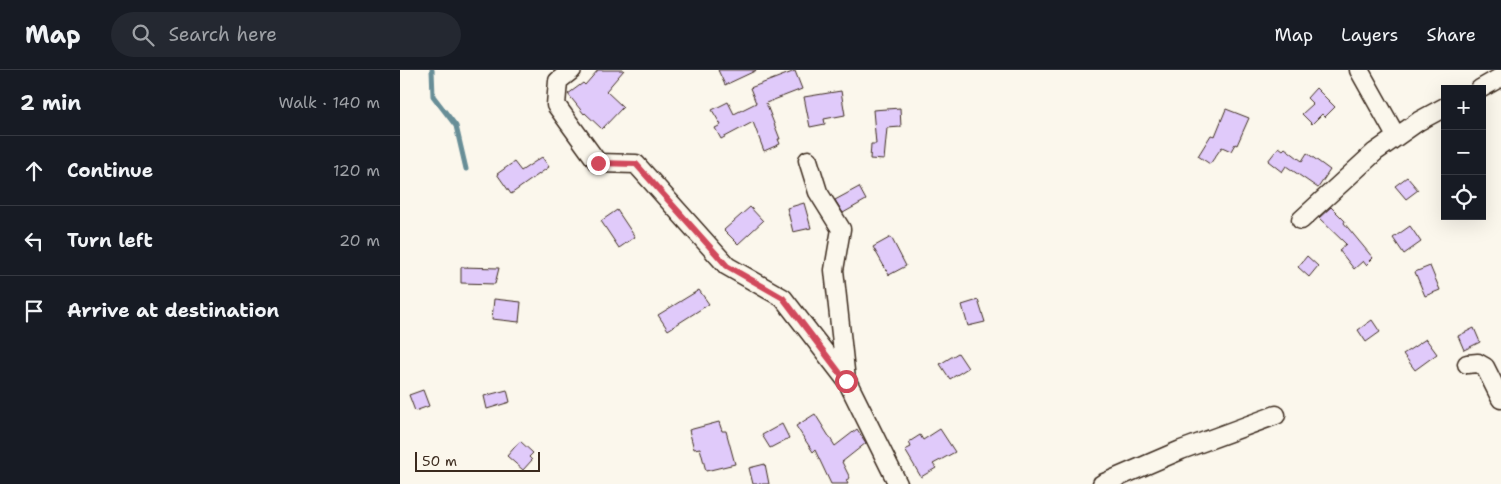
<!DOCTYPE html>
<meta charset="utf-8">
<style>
:root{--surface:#171b24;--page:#242831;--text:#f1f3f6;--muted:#9ea1a6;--line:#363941}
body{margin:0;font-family:"Shantell Sans",sans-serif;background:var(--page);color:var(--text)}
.controls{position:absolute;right:15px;top:15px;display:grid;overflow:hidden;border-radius:0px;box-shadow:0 5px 20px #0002}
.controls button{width:45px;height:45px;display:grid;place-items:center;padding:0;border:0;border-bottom:1px solid var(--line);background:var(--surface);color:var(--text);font:25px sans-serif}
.scale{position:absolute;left:15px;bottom:12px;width:125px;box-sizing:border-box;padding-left:5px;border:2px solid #3b2a1e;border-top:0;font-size:14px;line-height:18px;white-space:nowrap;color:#3b2a1e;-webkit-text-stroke:4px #fbf7ec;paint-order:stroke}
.stop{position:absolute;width:15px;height:15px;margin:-11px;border:4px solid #d1495b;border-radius:50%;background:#fff}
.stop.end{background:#d1495b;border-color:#fff;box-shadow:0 1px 5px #0008}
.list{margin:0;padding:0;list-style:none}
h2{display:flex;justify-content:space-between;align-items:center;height:65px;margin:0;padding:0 20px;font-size:21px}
h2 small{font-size:16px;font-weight:400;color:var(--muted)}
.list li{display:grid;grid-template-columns:32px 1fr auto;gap:15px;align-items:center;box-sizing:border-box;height:70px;padding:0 20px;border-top:1px solid var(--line)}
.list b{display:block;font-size:19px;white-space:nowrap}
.list em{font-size:16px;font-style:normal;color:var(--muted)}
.icon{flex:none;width:28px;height:28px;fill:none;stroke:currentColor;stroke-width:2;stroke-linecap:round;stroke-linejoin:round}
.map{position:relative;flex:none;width:1101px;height:414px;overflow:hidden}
header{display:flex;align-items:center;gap:30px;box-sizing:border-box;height:70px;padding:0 25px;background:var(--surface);border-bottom:1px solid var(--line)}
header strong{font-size:24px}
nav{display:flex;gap:28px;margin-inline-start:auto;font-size:18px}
.search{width:350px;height:45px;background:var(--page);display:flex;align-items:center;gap:12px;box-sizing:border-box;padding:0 18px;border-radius:28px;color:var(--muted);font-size:19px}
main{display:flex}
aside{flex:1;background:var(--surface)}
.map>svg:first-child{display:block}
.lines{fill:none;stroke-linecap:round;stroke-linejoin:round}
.stream{stroke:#688e97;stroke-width:5}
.building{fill:#e0cafa;stroke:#3b2a1e}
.minor-casing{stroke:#3b2a1e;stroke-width:21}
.minor{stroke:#fbf7ec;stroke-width:18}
.route{stroke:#d1495b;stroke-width:6}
</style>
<header>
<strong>Map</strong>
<div class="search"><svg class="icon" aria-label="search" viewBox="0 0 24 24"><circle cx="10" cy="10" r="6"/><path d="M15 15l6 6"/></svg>Search here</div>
<nav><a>Map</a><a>Layers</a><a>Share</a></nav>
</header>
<main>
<aside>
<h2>2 min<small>Walk · 140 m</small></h2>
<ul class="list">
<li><svg class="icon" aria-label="ahead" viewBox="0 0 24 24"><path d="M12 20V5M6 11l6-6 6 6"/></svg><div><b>Continue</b></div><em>120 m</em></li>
<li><svg class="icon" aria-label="left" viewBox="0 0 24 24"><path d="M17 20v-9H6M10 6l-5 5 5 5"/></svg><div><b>Turn left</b></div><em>20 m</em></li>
<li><svg class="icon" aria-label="arrive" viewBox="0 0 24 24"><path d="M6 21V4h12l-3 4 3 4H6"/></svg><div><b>Arrive at destination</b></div></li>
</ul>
</aside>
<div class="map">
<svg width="1101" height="414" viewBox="0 0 1101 414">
<rect width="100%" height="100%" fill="#fbf7ec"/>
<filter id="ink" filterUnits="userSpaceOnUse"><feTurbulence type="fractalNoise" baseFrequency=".02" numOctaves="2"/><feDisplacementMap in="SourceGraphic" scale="10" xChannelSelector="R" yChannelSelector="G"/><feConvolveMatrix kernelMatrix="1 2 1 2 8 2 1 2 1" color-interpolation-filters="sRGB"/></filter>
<g filter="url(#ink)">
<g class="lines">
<!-- stream -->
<path class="stream" d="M 32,0 L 33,26 L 56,56 L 66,99"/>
</g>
<!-- building -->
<path class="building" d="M 198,0 L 224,0 L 206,21 L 223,37 L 202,59 L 185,43 L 184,44 L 168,24 L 183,13 L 185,15 Z
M 318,0 L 357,0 L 325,15 Z
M 395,1 L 402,19 L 366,33 L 380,69 L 378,69 L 380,74 L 364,81 L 353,52 L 321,69 L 315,58 L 321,55 L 312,40 L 328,32 L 334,44 L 356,33 L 350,18 Z
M 916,18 L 935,37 L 925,47 L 922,44 L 912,54 L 902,44 L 913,34 L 907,28 Z
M 441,21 L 445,45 L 424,49 L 425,54 L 410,57 L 404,27 Z
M 500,38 L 501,57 L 487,58 L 484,90 L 470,89 L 471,74 L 476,74 L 473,40 Z
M 826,39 L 849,48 L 837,75 L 835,74 L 831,81 L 822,77 L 810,94 L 798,86 L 811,65 L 815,66 Z
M 879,77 L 883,80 L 885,78 L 902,91 L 907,83 L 930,100 L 918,118 L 886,96 L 882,102 L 868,91 Z
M 142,87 L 149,97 L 111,124 L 97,104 L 114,92 L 121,101 Z
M 1007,107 L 1018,120 L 1006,129 L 995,116 Z
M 459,117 L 466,130 L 443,143 L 435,130 Z
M 404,133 L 411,158 L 393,162 L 387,138 Z
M 350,137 L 363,151 L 338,174 L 324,160 Z
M 931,137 L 945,151 L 944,153 L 973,188 L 966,195 L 963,191 L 954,199 L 939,180 L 946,174 L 919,148 Z
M 217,140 L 235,167 L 219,178 L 201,151 Z
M 1010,156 L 1021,172 L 1004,184 L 993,168 Z
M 491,167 L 506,196 L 489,205 L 473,177 Z
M 907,186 L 918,196 L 909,207 L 898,197 Z
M 1030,196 L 1040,220 L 1025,226 L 1015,202 Z
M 61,197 L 99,198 L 95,214 L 61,213 Z
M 299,220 L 309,234 L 268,260 L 258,245 Z
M 94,229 L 121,232 L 119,252 L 92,249 Z
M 578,230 L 585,252 L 568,256 L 562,235 Z
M 972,250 L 980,262 L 966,272 L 958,260 Z
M 1074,258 L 1080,272 L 1064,280 L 1058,266 Z
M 1026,269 L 1037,284 L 1015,300 L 1003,284 Z
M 558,283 L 568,298 L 550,309 L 540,294 Z
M 23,320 L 29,336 L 15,341 L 9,325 Z
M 107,320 L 110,332 L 87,339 L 84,326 Z
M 415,344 L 435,376 L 457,359 L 466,373 L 442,392 L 450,408 L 446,410 L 448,414 L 431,414 L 415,380 L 413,382 L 396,356 Z
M 319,352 L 322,361 L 326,361 L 335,394 L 306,401 L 300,378 L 294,379 L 289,360 Z
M 382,354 L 389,368 L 370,378 L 362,365 Z
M 540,359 L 555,382 L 533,394 L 536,398 L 521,407 L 505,380 L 511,377 L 509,372 L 520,365 L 523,370 Z
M 120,371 L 133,383 L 129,387 L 132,390 L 123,400 L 107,386 Z
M 365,394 L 369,414 L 353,414 L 349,398 Z"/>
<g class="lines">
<defs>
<path id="minor" d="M 172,0 L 158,11 L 156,35 L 198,93 L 236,94 L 327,196 L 383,228 L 447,311 L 498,414
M 959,0 L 996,66
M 1080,19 L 1101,7
M 408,90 L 418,122 L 441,159 L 434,200 L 446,310
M 901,150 L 975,82 L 1019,51 L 1045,37
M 1067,294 L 1078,293 L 1085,297 L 1101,329
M 702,414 L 781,380 L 876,345"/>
</defs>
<!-- minor casing -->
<use href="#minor" class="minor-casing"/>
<!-- minor -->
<use href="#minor" class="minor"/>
</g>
</g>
<g class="lines" filter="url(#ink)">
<!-- route -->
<path class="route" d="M 198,93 L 236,94 L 327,196 L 383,228 L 446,311"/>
</g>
</svg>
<div class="controls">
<button>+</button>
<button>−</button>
<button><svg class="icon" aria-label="locate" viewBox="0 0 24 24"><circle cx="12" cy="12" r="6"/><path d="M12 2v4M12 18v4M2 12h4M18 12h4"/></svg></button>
</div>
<div class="scale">50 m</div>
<div class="stop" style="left:446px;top:311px"></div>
<div class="stop end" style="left:198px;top:93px"></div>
</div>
</main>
